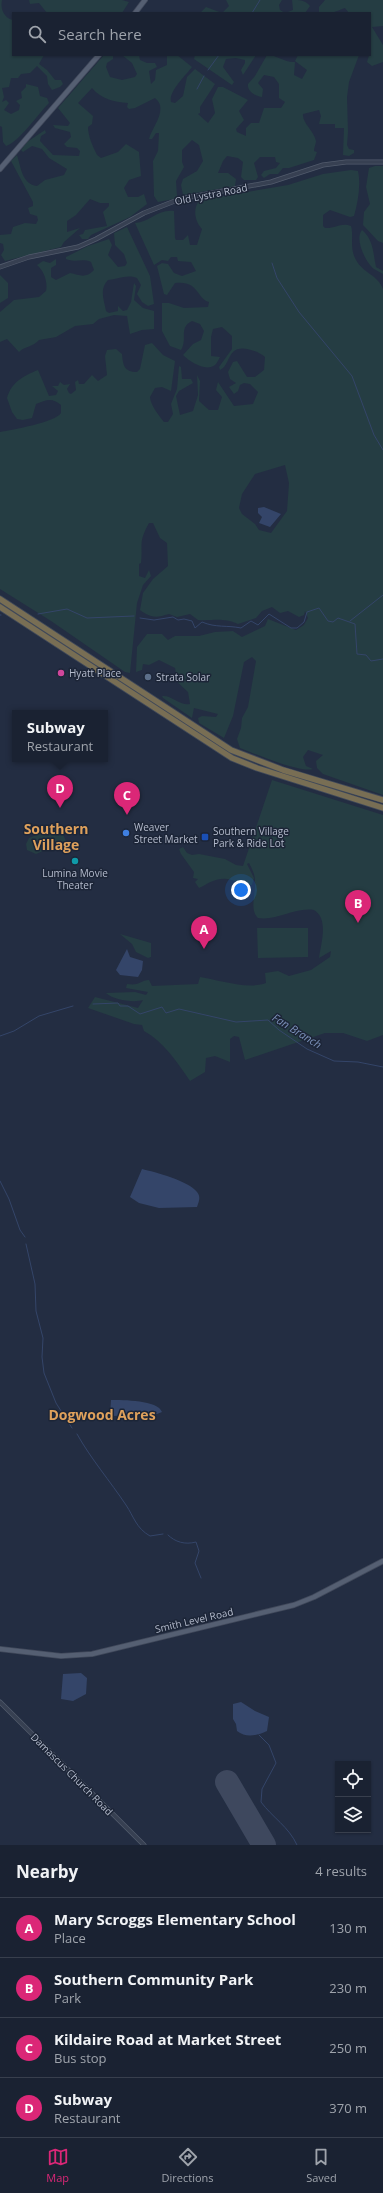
<!DOCTYPE html>
<style>
:root{--surface:#1a2232;--page:#232a3a;--text:#f1f3f6;--muted:#9fa4ac;--line:#383f4d;--accent:#db2777}
body{margin:0;font-family:"Open Sans",sans-serif;background:var(--page);color:var(--text)}
.controls{position:absolute;right:12px;bottom:12px;display:grid;overflow:hidden;border-radius:0px;box-shadow:0 1px 3px #0004}
.controls button{width:36px;height:36px;display:grid;place-items:center;padding:0;border:0;border-bottom:1px solid var(--line);background:var(--surface);color:var(--text);font:20px sans-serif}
.you{position:absolute;left:241px;top:890px;width:14px;height:14px;margin:-10px;border:3px solid #fff;border-radius:50%;background:#1a73e8;box-shadow:0 0 0 6px #1a73e833}
.badge{display:grid;place-items:center;width:26px;height:26px;border-radius:50%;background:var(--accent);color:#fff;font-size:13px;font-weight:700}
.pin{position:absolute;translate:-50% -33px;filter:drop-shadow(0 1px 2px #0008)}
.pin::after{content:'';position:absolute;top:21px;width:14px;height:12px;background:inherit;clip-path:polygon(0 0,100% 0,50% 100%)}
.popup{position:absolute;left:12px;top:710px;width:96px;height:52px;box-sizing:border-box;display:grid;place-content:center;border-radius:0px;background:var(--surface);filter:drop-shadow(0 1px 3px #0005);font-size:13px;white-space:nowrap;color:var(--muted)}
.popup b{font-size:15px;color:var(--text)}
.popup::after{content:'';position:absolute;left:50%;top:100%;margin-left:-8px;border:8px solid transparent;border-top-color:var(--surface)}
.list{margin:0;padding:0;list-style:none}
h2{display:flex;justify-content:space-between;align-items:center;height:52px;margin:0;padding:0 16px;font-size:17px}
h2 small{font-size:13px;font-weight:400;color:var(--muted)}
.list li{display:grid;grid-template-columns:26px 1fr auto;gap:12px;align-items:center;box-sizing:border-box;height:60px;padding:0 16px;border-top:1px solid var(--line)}
.list b{display:block;font-size:15px;white-space:nowrap}
.list p{margin:0;font-size:13px;white-space:nowrap;color:var(--muted)}
.list em{font-size:13px;font-style:normal;color:var(--muted)}
.icon{flex:none;width:22px;height:22px;fill:none;stroke:currentColor;stroke-width:2;stroke-linecap:round;stroke-linejoin:round}
.map{position:relative;flex:none;width:383px;height:1845px;overflow:hidden}
.search{position:absolute;background:var(--surface);box-shadow:0 1px 3px #0004;left:12px;right:12px;top:12px;height:44px;display:flex;align-items:center;gap:10px;box-sizing:border-box;padding:0 14px;border-radius:0px;color:var(--muted);font-size:15px}
.sheet{height:292px;background:var(--surface)}
nav{display:flex;justify-content:space-around;align-items:center;box-sizing:border-box;height:56px;border-top:1px solid var(--line);background:var(--surface);font-size:11px;color:var(--muted)}
nav a{display:grid;justify-items:center;gap:2px}
nav .on{color:var(--accent)}
.map>svg:first-child{display:block}
.green{fill:#253d43;fill-rule:evenodd}
.water{fill:#344569}
.lines{fill:none;stroke-linecap:round;stroke-linejoin:round}
.stream{stroke:#344569;stroke-width:1}
.runway{stroke:#3e485e;stroke-width:24}
.minor-casing{stroke:#525b6c;stroke-width:5}
.major-casing{stroke:#41495b;stroke-width:6}
.highway-casing{stroke:#3f4859;stroke-width:7}
.minor{stroke:#374052;stroke-width:3.5}
.major{stroke:#555f72;stroke-width:4.5}
.highway{stroke:#786e54;stroke-width:5.5}
.hotel-dot{fill:#d1479c;stroke:#1c2537;stroke-width:1.5}
.service-dot{fill:#5c6f8a;stroke:#1c2537;stroke-width:1.5}
.shop-dot{fill:#3f7fe0;stroke:#1c2537;stroke-width:1.5}
.transit-dot{fill:#1a4fb4;stroke:#1c2537;stroke-width:1.5}
.culture-dot{fill:#0f9aa8;stroke:#1c2537;stroke-width:1.5}
.labels{text-anchor:middle;stroke-width:3;stroke-linejoin:round;paint-order:stroke}
.street-label{font-size:10px;fill:#b4bbcc;stroke:#1c2537}
.poi-label{font-size:10px;fill:#b4bbcc;stroke:#1c2537;text-anchor:start}
.water-label{font-size:11px;font-style:italic;fill:#798eb6;stroke:#1c2537}
.district-label{font-size:14px;font-weight:bold;fill:#dfa15c;stroke:#1c2537}
</style>
<div class="map">
<svg width="383" height="1845" viewBox="0 0 383 1845">
<rect width="100%" height="100%" fill="#232d42"/>
<!-- green -->
<path class="green" d="M 0,0 L 2,0 C 0,9 4,18 13,20 L 13,55 L 44,55 L 39,64 L 47,70 L 55,80 L 61,80 L 63,84 L 60,87 L 52,90 L 48,84 L 47,76 L 37,66 L 30,73 L 21,74 L 18,78 L 11,78 L 9,87 L 2,88 L 4,97 L 2,102 L 6,100 L 9,103 L 4,110 L 11,114 L 19,110 L 20,105 L 16,101 L 22,98 L 21,92 L 26,87 L 26,84 L 38,87 L 40,96 L 47,98 L 49,103 C 38,114 19,142 6,146 L 3,142 L 2,127 L 0,126 Z
M 29,0 L 122,0 L 129,2 L 122,13 L 47,13 L 39,3 L 30,4 Z
M 226,0 L 282,0 L 279,5 L 280,10 L 285,13 L 200,13 L 206,7 L 222,13 L 229,6 Z
M 292,0 C 300,0 305,0 310,6 L 305,13 L 285,13 L 293,10 Z
M 325,0 L 383,0 L 383,26 L 372,27 L 383,45 L 383,62 L 372,66 L 367,62 L 371,49 L 370,13 L 349,13 L 345,8 C 336,11 329,16 319,12 L 319,7 Z
M 104,55 L 113,55 L 113,59 L 107,63 L 106,67 L 110,77 L 122,80 L 135,77 L 137,74 L 132,63 L 122,55 L 139,55 L 140,60 L 147,63 L 155,63 L 157,67 L 149,71 L 151,84 L 155,80 L 156,70 L 167,65 L 167,55 L 177,55 L 192,67 C 186,75 168,92 171,102 L 175,103 L 183,96 L 187,77 L 195,69 L 215,84 L 200,107 L 200,113 L 198,114 L 208,123 L 215,113 L 212,99 L 218,87 L 223,87 L 248,100 L 239,111 L 244,120 L 236,129 L 237,132 L 246,136 L 246,128 L 251,123 L 259,123 L 264,108 L 281,108 L 285,102 L 279,98 L 279,84 L 274,77 L 264,75 L 258,83 L 263,89 L 262,97 C 256,96 247,92 248,84 L 255,76 L 267,55 C 277,55 285,63 295,62 L 294,75 L 302,79 L 307,70 L 295,61 L 298,55 L 359,55 L 349,82 L 347,97 L 348,132 L 347,145 L 349,149 L 354,150 L 354,153 L 349,156 L 343,155 L 344,128 L 335,128 L 335,124 L 319,124 L 321,116 L 319,110 L 303,114 C 302,123 314,131 316,141 C 316,143 314,148 314,151 L 317,152 L 314,160 L 289,168 L 283,168 L 278,174 L 270,174 L 264,178 L 261,175 L 264,171 L 276,168 L 280,163 L 276,162 L 275,157 L 260,157 L 254,163 L 258,177 L 256,180 L 244,180 L 241,177 L 243,162 L 238,158 L 227,156 L 223,161 L 218,173 L 228,173 L 236,179 L 235,186 L 183,195 L 181,185 L 183,179 L 197,171 L 203,161 L 199,145 L 192,140 L 182,150 L 182,162 L 184,167 L 176,181 L 177,196 L 174,199 L 158,202 L 154,196 L 153,161 L 158,151 L 159,133 L 156,133 L 152,139 L 149,139 C 152,127 169,109 155,98 L 135,108 L 129,109 L 127,107 L 128,103 C 114,102 101,99 92,88 L 78,103 L 93,116 L 92,124 L 88,127 C 88,136 93,147 97,155 L 101,158 L 118,152 L 126,144 L 139,152 L 141,176 L 129,180 L 124,188 L 128,197 L 138,197 L 144,194 L 147,204 L 130,217 L 91,235 L 88,239 L 82,239 L 79,235 L 83,234 L 85,230 L 107,226 L 103,212 L 109,206 L 109,203 L 100,203 L 90,199 L 76,215 L 67,221 L 67,232 L 80,228 L 64,242 L 61,247 L 5,261 L 1,255 L 4,250 L 3,244 L 0,243 L 0,235 L 11,234 L 13,227 L 25,223 L 36,224 L 38,220 L 37,216 L 30,214 L 28,208 L 33,206 L 33,202 L 11,161 L 17,155 C 21,168 22,184 37,186 L 45,180 L 64,175 L 67,169 L 49,158 L 42,149 L 32,146 L 23,152 L 21,150 L 27,142 L 45,130 L 46,133 L 41,136 L 40,141 L 53,155 L 79,156 L 80,151 L 77,148 L 67,147 L 64,144 L 71,137 L 70,132 L 55,128 L 53,125 L 68,126 L 70,123 L 58,108 Z
M 195,55 L 256,55 L 243,75 L 241,70 L 245,63 L 245,60 L 236,58 L 226,59 L 223,67 L 234,82 L 232,85 L 194,59 Z
M 375,166 L 383,166 L 383,243 L 378,241 L 363,225 L 364,212 L 370,204 L 366,187 L 369,168 Z
M 351,170 L 358,171 C 361,185 358,202 354,216 L 350,217 L 330,210 L 323,215 L 323,226 L 325,228 C 335,229 341,222 351,226 C 354,236 349,248 356,260 C 363,273 378,275 383,289 L 383,795 L 323,774 L 317,768 L 316,761 L 323,755 L 308,750 L 303,757 L 306,766 L 313,769 C 300,773 255,754 240,748 L 237,739 L 241,728 L 242,718 L 248,707 L 256,661 L 252,657 L 244,662 L 233,716 L 224,738 L 199,723 L 198,718 L 202,716 L 216,717 L 218,714 L 194,708 L 192,718 L 163,698 L 162,696 C 172,695 180,706 190,704 L 188,692 L 174,679 L 176,674 L 175,668 L 159,660 L 149,665 L 143,664 L 142,670 L 136,672 L 137,647 L 147,634 L 162,634 L 168,640 L 175,636 L 199,636 L 215,632 L 233,631 L 242,637 L 265,626 L 268,619 L 296,630 L 304,625 L 308,618 L 305,611 L 304,615 L 299,617 L 288,611 L 280,613 L 272,607 L 262,611 L 256,618 L 238,624 C 222,617 214,621 198,620 L 190,614 L 177,617 L 169,614 C 156,618 151,618 140,610 L 143,593 L 153,579 L 168,566 L 167,543 L 160,538 L 153,523 L 149,523 C 138,543 143,543 141,563 L 139,564 L 139,576 L 145,578 L 149,570 L 151,576 L 143,585 L 137,603 L 130,673 L 125,672 L 51,621 L 0,589 L 0,432 C 12,430 56,422 61,413 L 61,405 C 52,397 46,400 36,404 L 32,418 L 23,420 L 17,419 L 12,412 L 7,398 C 12,381 24,376 38,370 L 49,396 L 56,395 L 58,391 L 52,386 L 58,386 L 60,382 L 64,385 L 70,384 L 67,389 L 69,393 L 71,394 L 76,390 L 75,382 L 78,380 L 79,384 L 84,384 L 92,375 L 98,381 L 107,375 L 105,356 L 107,350 L 116,349 L 122,354 C 123,365 124,372 137,372 L 140,369 L 145,345 L 152,343 L 163,355 L 175,361 L 171,391 L 162,387 L 155,388 L 150,397 C 150,404 159,416 164,422 L 168,422 L 173,414 L 171,404 L 177,389 L 179,366 L 181,367 L 182,379 L 191,379 L 193,383 L 179,391 L 176,396 L 180,415 L 193,411 L 198,395 L 197,375 L 200,381 L 199,401 L 209,410 L 218,410 L 222,397 L 216,390 L 218,382 L 234,406 L 253,404 L 258,392 L 250,384 L 244,383 L 240,385 L 238,391 L 234,394 L 229,387 L 236,383 L 230,379 L 228,372 L 233,362 L 237,361 L 247,377 L 255,377 L 264,370 L 265,357 C 258,351 240,344 233,352 C 228,357 227,367 220,370 L 219,367 L 232,349 L 232,336 L 222,327 L 213,329 L 211,337 L 211,356 L 220,357 C 219,359 217,363 215,365 C 206,372 190,362 183,355 L 193,344 L 201,340 L 204,331 L 200,324 L 192,321 C 178,328 188,339 181,350 L 170,346 L 162,331 L 162,303 L 169,303 L 184,308 L 208,307 L 209,302 C 196,298 199,280 175,283 L 167,295 L 164,294 L 157,266 L 162,263 L 168,264 L 174,273 L 182,276 L 196,271 L 191,262 L 178,261 L 177,257 L 171,257 L 168,261 L 162,260 L 154,265 L 135,223 C 150,222 158,209 174,211 L 175,238 L 176,240 L 183,240 L 188,235 L 190,245 L 197,245 L 202,229 C 195,222 192,208 200,200 L 288,185 L 323,174 ZM 285,465 L 289,483 L 287,511 L 271,533 L 259,530 L 255,524 L 242,514 L 239,508 L 242,494 L 255,474 Z
M 127,227 L 150,276 L 154,304 L 148,306 L 142,302 L 137,294 L 141,285 L 137,278 C 127,274 118,279 108,280 C 99,289 104,300 106,311 L 109,313 L 118,311 L 118,306 L 123,311 L 127,310 L 131,302 L 134,283 L 136,286 L 134,300 L 143,308 L 154,311 L 154,329 L 142,330 L 130,334 L 127,316 L 114,315 L 99,319 L 93,324 L 75,326 L 56,337 L 39,340 C 33,347 25,346 19,352 L 7,339 L 0,342 L 0,312 L 14,300 L 39,297 L 46,291 C 48,282 44,271 37,265 L 43,261 L 50,263 L 56,259 L 56,265 L 51,268 L 51,277 L 56,280 L 70,273 C 80,275 85,279 94,270 L 91,262 C 83,258 74,263 66,259 L 66,257 L 88,246 L 109,239 L 112,245 L 108,255 L 118,267 L 125,266 L 127,263 L 124,254 L 115,245 L 114,233 Z
M 362,230 C 374,240 373,254 376,267 L 383,271 L 383,274 C 380,272 377,271 374,269 C 366,263 354,239 362,230 Z
M 0,275 L 8,283 L 8,298 L 0,303 Z
M 272,780 L 383,815 L 383,1035 L 367,1041 L 343,1033 L 325,1033 L 245,1060 L 239,1037 L 234,1036 L 230,1039 L 230,1062 L 215,1056 L 206,1058 L 205,1072 L 190,1081 C 177,1062 164,1042 144,1031 L 142,1025 L 134,1024 L 88,1008 L 95,997 L 138,1008 L 143,1000 C 134,1003 113,1000 106,993 L 135,992 L 146,995 L 148,992 L 126,988 L 127,984 C 141,986 140,980 149,980 L 152,986 L 198,984 L 200,977 C 219,980 248,990 266,983 L 265,973 L 278,971 L 289,976 L 311,970 L 330,957 L 331,951 L 319,958 C 321,943 329,919 314,910 C 294,907 278,921 258,918 C 249,910 256,893 255,881 C 255,874 252,869 249,863 L 247,864 L 254,878 L 252,885 C 239,885 238,881 227,879 C 217,877 207,884 199,888 L 195,882 L 198,879 L 193,878 L 194,872 L 181,854 L 179,849 L 183,847 L 187,853 L 192,855 L 199,854 L 225,859 L 236,865 L 243,866 Z
M 59,825 L 66,841 L 36,854 L 27,850 L 26,844 L 29,838 Z
M 257,928 L 308,928 L 308,957 L 258,958 Z
M 120,934 L 151,943 L 151,957 L 148,958 L 136,952 L 132,944 Z"/>
<!-- water -->
<path class="water" d="M 264,507 L 281,514 L 270,527 L 259,523 L 262,517 L 258,513 L 258,508 Z
M 127,949 L 130,957 L 143,961 L 142,970 L 138,977 L 120,975 L 116,970 Z
M 142,1169 C 155,1172 189,1181 197,1192 C 201,1197 199,1201 197,1207 L 159,1208 L 139,1203 L 130,1197 Z
M 111,1400 C 123,1400 158,1400 162,1412 L 157,1414 L 113,1416 L 110,1415 Z
M 81,1673 L 87,1678 L 86,1694 L 73,1701 L 61,1699 L 63,1674 Z
M 241,1702 L 255,1711 L 269,1717 L 267,1731 C 256,1736 246,1738 237,1731 L 236,1724 L 233,1719 L 233,1704 Z"/>
<g class="lines">
<!-- stream -->
<path class="stream" d="M 252,13 L 260,0
M 208,70 L 219,55
M 197,89 L 204,76
M 272,263 L 277,278 L 299,312 L 352,376 L 374,435 L 383,450
M 38,614 L 67,609 L 87,618 L 134,616
M 0,615 L 1,615
M 140,618 L 154,620 L 173,617 L 178,620 L 184,619 L 192,621 L 195,628 L 202,622 C 216,628 227,625 241,628 L 251,621 L 258,625 L 269,614 L 291,628 L 297,628 L 304,622 L 307,612 L 319,608 L 328,621 L 333,622 L 338,618 L 355,624 L 357,654 L 366,655 L 371,661 L 383,659
M 350,621 L 383,595
M 93,1004 L 118,1003 L 120,1006 L 128,1006 L 140,1014 L 162,1007 L 166,1013 L 179,1009 L 236,1022 L 268,1020 L 279,1030 L 307,1049 L 334,1061 L 358,1062 L 383,1067
M 0,1036 L 14,1031 L 39,1016 L 73,1006
M 0,1181 L 9,1199 L 20,1230 L 25,1237
M 26,1244 L 35,1284 L 36,1311 L 43,1338 L 42,1357 L 44,1373 L 56,1403 L 72,1428
M 77,1434 C 91,1459 110,1481 126,1505 C 134,1517 136,1528 150,1536 L 163,1534
M 168,1535 C 175,1542 185,1545 196,1542 L 199,1551 L 195,1563 L 201,1578
M 259,1735 L 269,1745 L 276,1763 L 262,1789 L 261,1802 C 272,1817 289,1827 297,1845"/>
<!-- runway -->
<path class="runway" d="M 227,1782 L 264,1845"/>
<defs>
<path id="minor" d="M 0,267 L 29,257 L 78,247 L 96,239 L 144,213 L 180,199 L 271,182 L 323,165 L 346,162 L 383,162
M 0,1702 L 144,1845"/>
<path id="major" d="M 135,13 L 145,0
M 0,169 L 99,55
M 0,1649 L 61,1656 L 92,1654 L 294,1605 L 314,1597 L 383,1561"/>
<path id="highway" d="M 0,599 L 231,750 L 283,770 L 383,800
M 0,607 L 232,758 L 257,768 L 383,808"/>
</defs>
<!-- minor casing -->
<use href="#minor" class="minor-casing"/>
<!-- major casing -->
<use href="#major" class="major-casing"/>
<!-- highway casing -->
<use href="#highway" class="highway-casing"/>
<!-- minor -->
<use href="#minor" class="minor"/>
<!-- major -->
<use href="#major" class="major"/>
<!-- highway -->
<use href="#highway" class="highway"/>
</g>
<!-- markers -->
<circle class="hotel-dot" cx="61" cy="673" r="4"/>
<circle class="service-dot" cx="148" cy="677" r="4"/>
<circle class="shop-dot" cx="126" cy="833" r="4"/>
<rect class="transit-dot" x="201" y="833" width="8" height="8" rx="2"/>
<circle class="culture-dot" cx="75" cy="861" r="4"/>
<g class="labels">
<!-- street labels -->
<g class="street-label">
<text transform="translate(211 194) rotate(-11)" y="4">Old Lystra Road</text>
<text transform="translate(194 1620) rotate(-13)" y="4">Smith Level Road</text>
<text transform="translate(72 1774) rotate(45)" y="4">Damascus Church Road</text>
</g>
<!-- poi labels -->
<g class="poi-label">
<text x="69" y="677">Hyatt Place</text>
<text x="156" y="681">Strata Solar</text>
<text x="134" y="831">Weaver<tspan x="134" dy="12">Street Market</tspan></text>
<text x="213" y="835">Southern Village<tspan x="213" dy="12">Park &amp; Ride Lot</tspan></text>
<text x="75" y="877" text-anchor="middle">Lumina Movie<tspan x="75" dy="12">Theater</tspan></text>
</g>
<!-- water labels -->
<g class="water-label">
<text transform="translate(297 1031) rotate(32)" y="4">Fan Branch</text>
</g>
<!-- district labels -->
<g class="district-label">
<text x="56" y="834">Southern<tspan x="56" dy="16">Village</tspan></text>
<text x="102" y="1420">Dogwood Acres</text>
</g>
</g>
</svg>
<div class="controls">
<button><svg class="icon" aria-label="locate" viewBox="0 0 24 24"><circle cx="12" cy="12" r="6"/><path d="M12 2v4M12 18v4M2 12h4M18 12h4"/></svg></button>
<button><svg class="icon" aria-label="layers" viewBox="0 0 24 24"><path d="M12 4l9 5-9 5-9-5zM3 14l9 5 9-5"/></svg></button>
</div>
<div class="you"></div>
<div class="pin badge" style="left:204px;top:949px">A</div>
<div class="pin badge" style="left:358px;top:923px">B</div>
<div class="pin badge" style="left:127px;top:815px">C</div>
<div class="pin badge" style="left:60px;top:808px">D</div>
<div class="popup"><b>Subway</b>Restaurant</div>
<div class="search"><svg class="icon" aria-label="search" viewBox="0 0 24 24"><circle cx="10" cy="10" r="6"/><path d="M15 15l6 6"/></svg>Search here</div>
</div>
<section class="sheet">
<h2>Nearby<small>4 results</small></h2>
<ul class="list">
<li><span class="badge">A</span><div><b>Mary Scroggs Elementary School</b><p>Place</p></div><em>130 m</em></li>
<li><span class="badge">B</span><div><b>Southern Community Park</b><p>Park</p></div><em>230 m</em></li>
<li><span class="badge">C</span><div><b>Kildaire Road at Market Street</b><p>Bus stop</p></div><em>250 m</em></li>
<li><span class="badge">D</span><div><b>Subway</b><p>Restaurant</p></div><em>370 m</em></li>
</ul>
</section>
<nav>
<a class="on"><svg class="icon" aria-label="map" viewBox="0 0 24 24"><path d="M3 6l6-2 6 2 6-2v14l-6 2-6-2-6 2zM9 4v14M15 6v14"/></svg>Map</a>
<a><svg class="icon" aria-label="directions" viewBox="0 0 24 24"><path d="M12 3l9 9-9 9-9-9zM9 14v-3h6M13 9l2 2-2 2"/></svg>Directions</a>
<a><svg class="icon" aria-label="saved" viewBox="0 0 24 24"><path d="M7 4h10v16l-5-4-5 4z"/></svg>Saved</a>
</nav>
